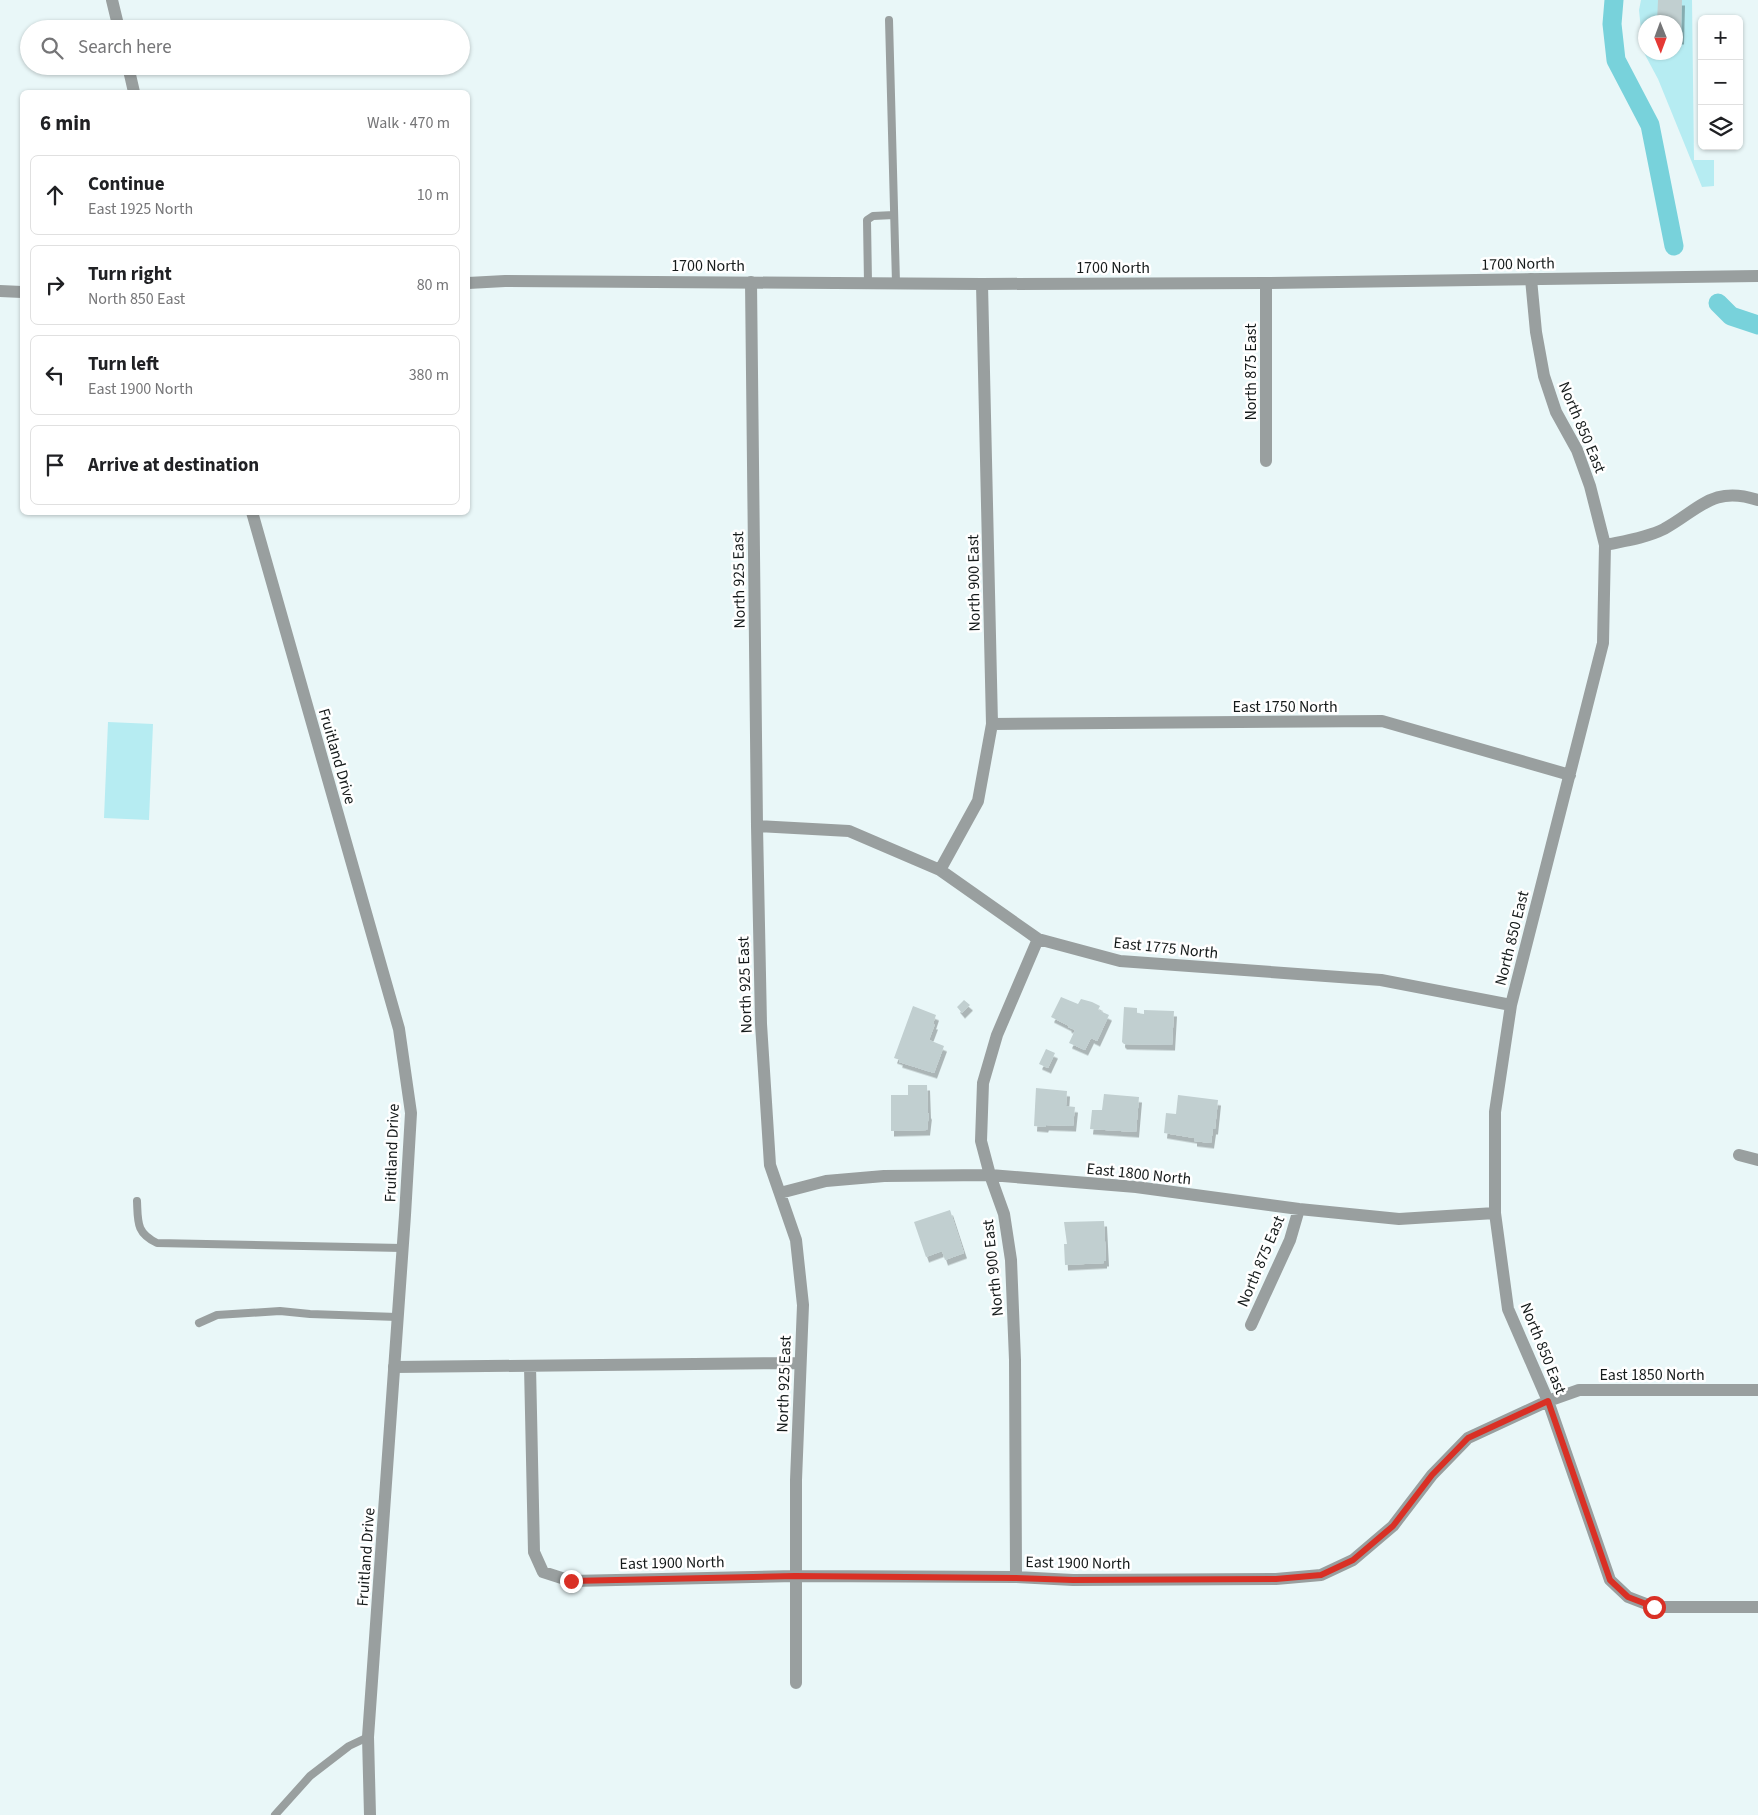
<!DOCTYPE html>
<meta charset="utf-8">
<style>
:root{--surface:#fff;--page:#f2f2f2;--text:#202124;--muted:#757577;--line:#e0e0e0}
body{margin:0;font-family:"Source Sans 3",sans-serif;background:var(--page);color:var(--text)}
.controls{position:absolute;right:15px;top:15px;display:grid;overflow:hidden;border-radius:8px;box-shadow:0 1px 4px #0004}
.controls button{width:45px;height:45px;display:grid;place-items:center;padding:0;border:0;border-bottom:1px solid var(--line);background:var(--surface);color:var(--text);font:25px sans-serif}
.compass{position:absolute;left:1638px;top:15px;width:45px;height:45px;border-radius:50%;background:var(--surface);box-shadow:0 1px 4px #0004;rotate:179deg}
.stop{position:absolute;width:15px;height:15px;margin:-11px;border:4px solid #d93025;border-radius:50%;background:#fff}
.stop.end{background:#d93025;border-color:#fff;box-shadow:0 1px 5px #0008}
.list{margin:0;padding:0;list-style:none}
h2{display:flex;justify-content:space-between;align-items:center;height:65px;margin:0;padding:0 20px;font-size:21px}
h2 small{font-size:16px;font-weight:400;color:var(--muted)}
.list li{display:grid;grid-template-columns:32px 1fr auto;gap:15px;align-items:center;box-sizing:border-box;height:80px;margin:0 10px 10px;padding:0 10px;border:1px solid var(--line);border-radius:8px}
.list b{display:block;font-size:19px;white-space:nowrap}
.list p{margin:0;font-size:16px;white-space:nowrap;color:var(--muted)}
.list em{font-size:16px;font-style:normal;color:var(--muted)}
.icon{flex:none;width:28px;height:28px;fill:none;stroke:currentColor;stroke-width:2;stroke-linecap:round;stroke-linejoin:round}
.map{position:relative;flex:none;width:1758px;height:1815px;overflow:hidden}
.search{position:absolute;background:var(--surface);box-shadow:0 1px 4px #0004;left:20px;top:20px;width:450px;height:55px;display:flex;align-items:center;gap:12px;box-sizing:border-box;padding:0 18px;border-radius:28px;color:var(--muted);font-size:19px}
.panel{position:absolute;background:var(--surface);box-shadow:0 1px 4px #0004;left:20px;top:90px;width:450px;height:425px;border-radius:8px}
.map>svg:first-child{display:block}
.green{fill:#b6ecf2;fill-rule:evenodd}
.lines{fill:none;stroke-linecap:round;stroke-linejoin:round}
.canal{stroke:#78d2db;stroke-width:19}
.building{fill:#c1cfd0;filter:url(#shadow)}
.service{stroke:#999f9f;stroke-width:8}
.minor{stroke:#999f9f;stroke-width:12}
.tertiary{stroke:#999f9f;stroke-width:12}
.route{stroke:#d93025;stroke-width:6}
.labels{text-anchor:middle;stroke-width:5;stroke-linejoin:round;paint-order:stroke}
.street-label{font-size:16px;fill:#151a1a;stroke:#fff}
</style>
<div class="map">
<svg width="1758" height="1815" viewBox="0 0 1758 1815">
<defs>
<filter id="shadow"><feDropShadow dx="3" dy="5.5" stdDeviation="0" flood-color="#0004"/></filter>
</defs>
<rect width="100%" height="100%" fill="#e9f7f8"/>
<!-- green -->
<path class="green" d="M 1641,0 L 1692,0 L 1694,160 L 1714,160 L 1714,186 L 1702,187 L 1658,79 L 1643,51 L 1639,10 ZM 1646,22 L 1676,22 L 1676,52 L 1646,52 Z
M 108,722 L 153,724 L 149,820 L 104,818 Z"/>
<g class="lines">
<!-- canal -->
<path class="canal" d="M 1614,0 L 1612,24 L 1616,60 L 1650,125 L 1674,246
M 1718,303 L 1731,316 L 1758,325"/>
</g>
<!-- building -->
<path class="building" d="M 1658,0 L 1682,0 L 1681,39 L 1676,39 L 1676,22 L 1657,22 Z
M 1061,997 L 1078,1004 L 1081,999 L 1092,1002 L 1100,1006 L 1098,1010 L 1109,1015 L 1097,1041 L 1091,1038 L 1085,1050 L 1069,1043 L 1075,1030 L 1068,1027 L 1069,1026 L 1051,1017 Z
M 964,1000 L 970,1005 L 962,1013 L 957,1007 Z
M 913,1006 L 936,1015 L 933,1024 L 935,1024 L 929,1040 L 944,1046 L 934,1073 L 899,1062 L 900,1060 L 894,1058 Z
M 1124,1007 L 1137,1008 L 1137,1013 L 1144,1014 L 1144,1010 L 1174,1011 L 1172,1045 L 1124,1044 L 1122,1042 Z
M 1046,1049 L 1055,1053 L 1048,1068 L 1039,1064 Z
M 908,1085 L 927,1085 L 928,1114 L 929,1113 L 927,1130 L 891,1131 L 891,1095 L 908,1095 Z
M 1036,1088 L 1067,1091 L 1066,1106 L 1075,1107 L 1073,1126 L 1046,1125 L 1045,1127 L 1034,1126 Z
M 1104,1094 L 1139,1097 L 1136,1132 L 1090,1129 L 1092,1110 L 1102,1110 Z
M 1178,1095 L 1218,1100 L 1215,1129 L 1213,1129 L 1211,1143 L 1194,1141 L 1194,1138 L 1164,1133 L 1166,1113 L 1176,1114 Z
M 950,1210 L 964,1253 L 945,1260 L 942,1251 L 926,1257 L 914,1222 Z
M 1104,1221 L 1106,1261 L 1104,1261 L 1104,1263 L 1065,1265 L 1064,1244 L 1067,1244 L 1064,1222 Z"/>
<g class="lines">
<!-- service -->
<path class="service" d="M 889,20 L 896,283
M 868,283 L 867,220 L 873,216 L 894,215
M 137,1201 C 138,1222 136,1233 157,1243 L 402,1248
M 199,1323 L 217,1315 L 280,1311 L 310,1314 L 397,1317
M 275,1815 L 310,1776 L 349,1746 L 368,1737"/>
<!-- minor -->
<path class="minor" d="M 1531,279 L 1536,332 L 1544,376 L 1556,412 L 1577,450 L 1590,486 L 1605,545 L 1603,643 L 1511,1005 L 1495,1112 L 1495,1213 L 1508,1309 L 1548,1401 L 1610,1580 L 1628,1597 L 1654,1607 L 1758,1607
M 751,282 L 757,826 L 761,1024 L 770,1165 L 796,1240 L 803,1305 L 796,1480 L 796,1683
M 1266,283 L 1266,461
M 0,291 L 22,292
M 1605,545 C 1624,541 1646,538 1664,529 C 1700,509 1713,485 1758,500
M 992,724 L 1382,721 L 1570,775
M 757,826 L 849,831 L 940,870 L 1038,939 L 1120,961 L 1381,980 L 1511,1005
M 940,870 L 978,801 L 992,724 L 982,284
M 1739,1155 L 1758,1160
M 780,1193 L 826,1181 L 884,1176 L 990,1175 L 1136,1187 L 1299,1209 L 1399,1219 L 1495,1213
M 1251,1325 L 1290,1240 L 1299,1209
M 530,1366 L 534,1552 L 543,1572 L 571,1581 L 795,1576 L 1016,1577 L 1073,1580 L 1276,1579 L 1321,1575 L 1353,1560 L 1393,1526 L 1432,1475 L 1468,1438 L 1548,1401 L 1579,1390 L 1758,1390
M 394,1367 L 800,1363
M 1016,1577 L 1015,1360 L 1011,1260 L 1004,1214 L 990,1175 L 981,1141 L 983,1083 L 997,1035 L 1038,939"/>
<!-- tertiary -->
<path class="tertiary" d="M 112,0 L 119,29
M 128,66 L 134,92
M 468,283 L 505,281 L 982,284 L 1266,283 L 1758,276
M 252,512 L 399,1029 L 411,1113 L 405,1215 L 368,1737 L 370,1815"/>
</g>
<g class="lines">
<!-- route -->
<path class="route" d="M 571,1581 L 795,1576 L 1016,1578 L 1073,1580 L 1276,1579 L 1321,1575 L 1353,1560 L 1393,1526 L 1432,1475 L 1468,1438 L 1548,1401 L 1610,1580 L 1628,1597 L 1654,1607"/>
</g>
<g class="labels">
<!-- street labels -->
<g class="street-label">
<text transform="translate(1518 263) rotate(-1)" y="6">1700 North</text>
<text x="708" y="271">1700 North</text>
<text x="1113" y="273">1700 North</text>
<text transform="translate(1250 372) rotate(-90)" y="6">North 875 East</text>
<text transform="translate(1583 427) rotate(67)" y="6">North 850 East</text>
<text transform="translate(738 580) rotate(-91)" y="6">North 925 East</text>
<text transform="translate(973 583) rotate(-91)" y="6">North 900 East</text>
<text x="1285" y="712">East 1750 North</text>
<text transform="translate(338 756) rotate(74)" y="6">Fruitland Drive</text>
<text transform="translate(1511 938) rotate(-76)" y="6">North 850 East</text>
<text transform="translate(1166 947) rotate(6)" y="6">East 1775 North</text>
<text transform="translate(744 985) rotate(-92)" y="6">North 925 East</text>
<text transform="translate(391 1153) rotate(-88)" y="6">Fruitland Drive</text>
<text transform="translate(1139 1173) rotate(6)" y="6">East 1800 North</text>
<text transform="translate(1260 1261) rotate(-67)" y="6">North 875 East</text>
<text transform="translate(992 1268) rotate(-96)" y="6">North 900 East</text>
<text transform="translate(1544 1348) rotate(68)" y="6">North 850 East</text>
<text x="1652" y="1380">East 1850 North</text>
<text transform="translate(783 1384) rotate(-88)" y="6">North 925 East</text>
<text transform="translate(365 1557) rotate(-86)" y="6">Fruitland Drive</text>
<text transform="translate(672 1562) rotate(-1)" y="6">East 1900 North</text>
<text transform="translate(1078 1562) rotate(1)" y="6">East 1900 North</text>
</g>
</g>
</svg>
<div class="controls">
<button>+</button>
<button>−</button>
<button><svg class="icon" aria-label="layers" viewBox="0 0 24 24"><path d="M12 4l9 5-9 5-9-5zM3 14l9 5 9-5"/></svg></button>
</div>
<svg class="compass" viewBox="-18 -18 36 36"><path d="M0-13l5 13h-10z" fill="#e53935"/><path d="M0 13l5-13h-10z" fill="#757577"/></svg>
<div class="stop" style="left:1654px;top:1607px"></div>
<div class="stop end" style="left:571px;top:1581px"></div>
<div class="search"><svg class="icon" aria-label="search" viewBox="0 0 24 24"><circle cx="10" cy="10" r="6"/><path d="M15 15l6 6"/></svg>Search here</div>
<section class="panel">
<h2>6 min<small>Walk · 470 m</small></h2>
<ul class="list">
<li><svg class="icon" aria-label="ahead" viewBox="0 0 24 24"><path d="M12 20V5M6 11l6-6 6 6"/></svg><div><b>Continue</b><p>East 1925 North</p></div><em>10 m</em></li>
<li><svg class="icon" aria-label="right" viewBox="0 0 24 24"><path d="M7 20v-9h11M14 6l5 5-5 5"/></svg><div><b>Turn right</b><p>North 850 East</p></div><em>80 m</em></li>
<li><svg class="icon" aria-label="left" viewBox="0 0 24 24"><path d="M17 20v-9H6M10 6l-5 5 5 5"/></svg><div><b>Turn left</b><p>East 1900 North</p></div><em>380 m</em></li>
<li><svg class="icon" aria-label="arrive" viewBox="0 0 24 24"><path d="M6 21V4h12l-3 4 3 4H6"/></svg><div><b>Arrive at destination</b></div></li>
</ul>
</section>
</div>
